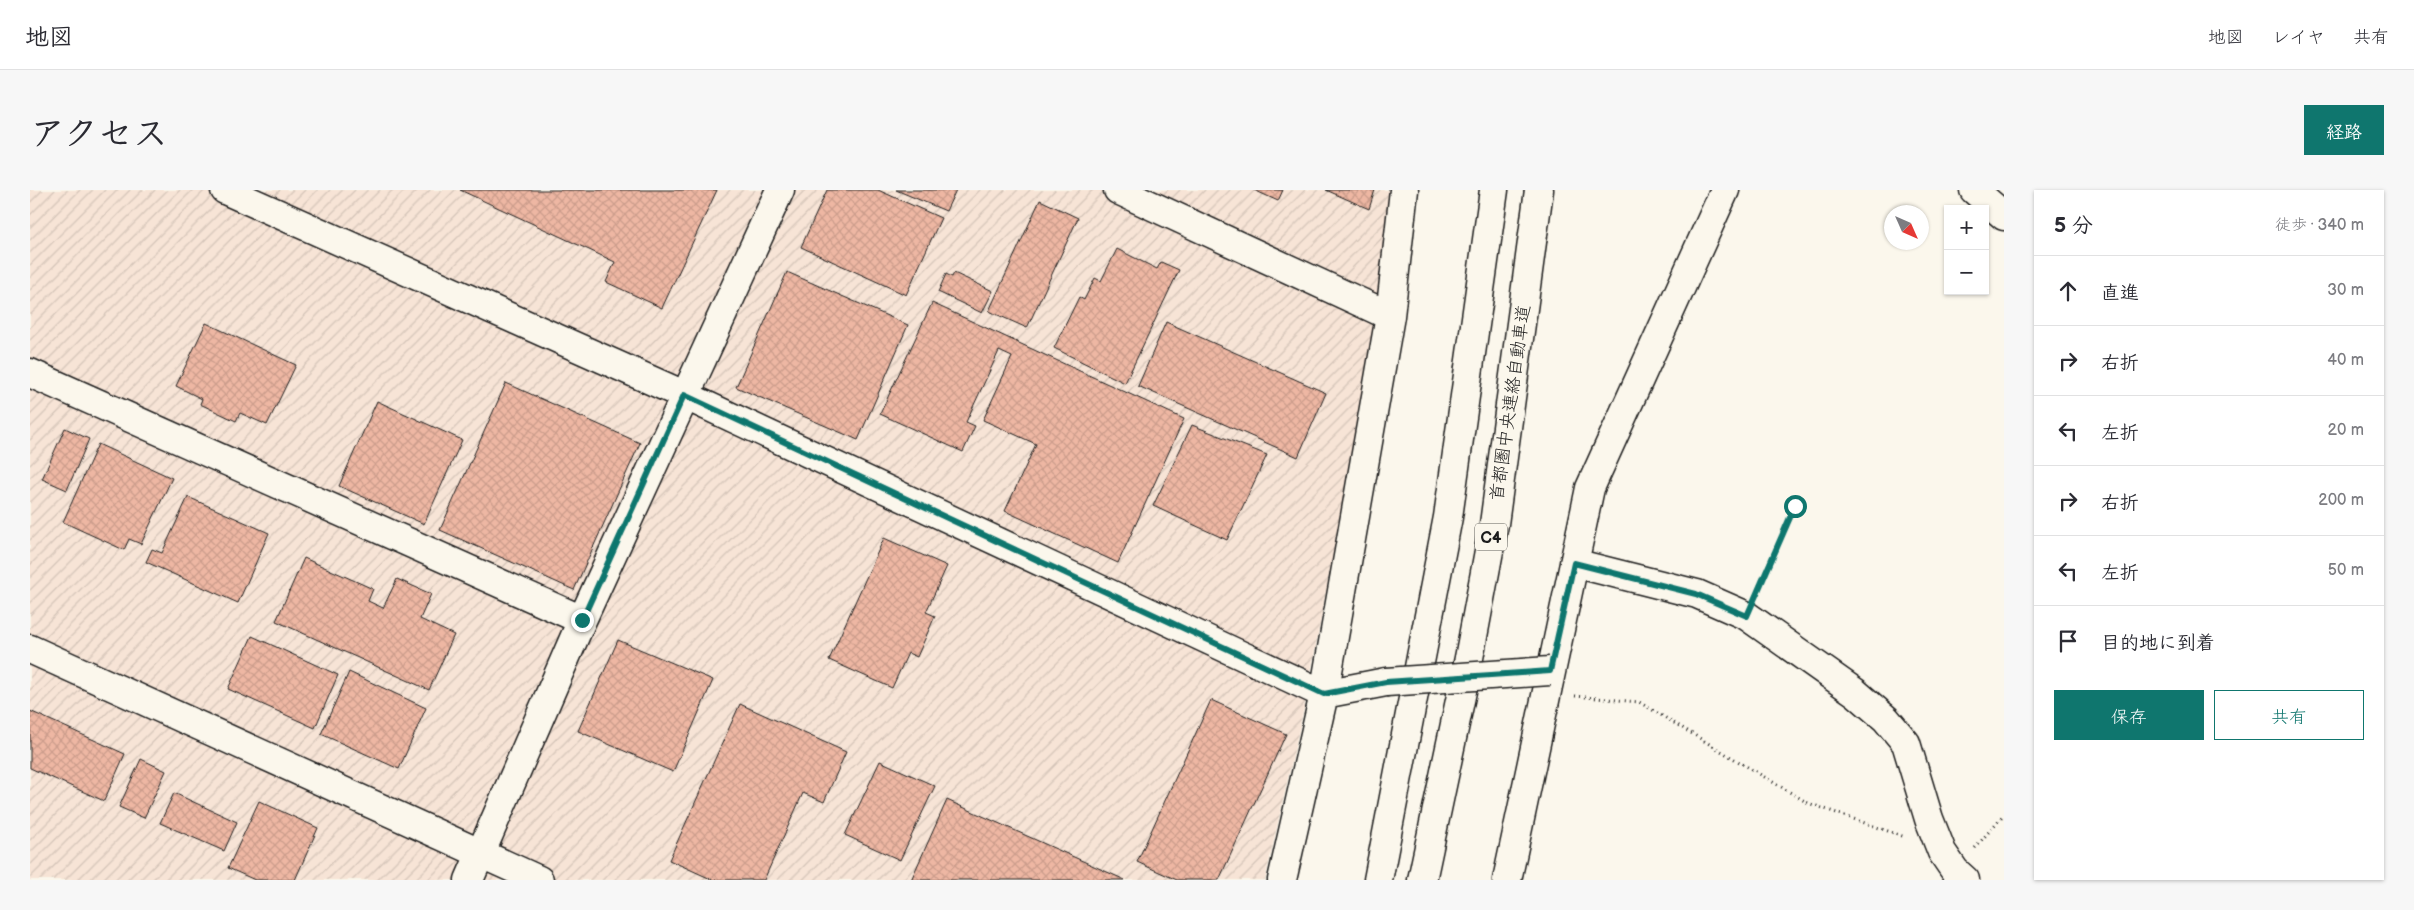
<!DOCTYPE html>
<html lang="ja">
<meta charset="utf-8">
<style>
:root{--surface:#fff;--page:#f7f7f7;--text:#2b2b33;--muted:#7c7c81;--line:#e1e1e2;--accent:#0f766e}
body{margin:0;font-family:"Balsamiq Sans","Klee One",sans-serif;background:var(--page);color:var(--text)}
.controls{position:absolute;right:15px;top:15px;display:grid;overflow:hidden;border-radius:0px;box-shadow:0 1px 4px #0004}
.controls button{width:45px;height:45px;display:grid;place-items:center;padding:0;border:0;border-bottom:1px solid var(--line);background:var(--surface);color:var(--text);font:25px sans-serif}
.compass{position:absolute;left:1854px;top:15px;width:45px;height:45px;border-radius:50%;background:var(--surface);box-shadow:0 1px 4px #0004;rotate:135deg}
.stop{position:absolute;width:15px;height:15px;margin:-11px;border:4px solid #0f766e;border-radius:50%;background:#fff}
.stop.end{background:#0f766e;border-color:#fff;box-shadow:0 1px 5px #0008}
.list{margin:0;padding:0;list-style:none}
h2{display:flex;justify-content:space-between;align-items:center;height:65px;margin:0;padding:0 20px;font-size:21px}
h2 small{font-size:16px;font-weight:400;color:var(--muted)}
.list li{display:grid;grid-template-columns:32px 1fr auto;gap:15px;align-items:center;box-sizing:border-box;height:70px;padding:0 20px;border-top:1px solid var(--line)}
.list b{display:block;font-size:19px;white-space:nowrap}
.list em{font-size:16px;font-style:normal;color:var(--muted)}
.actions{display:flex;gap:10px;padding:15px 20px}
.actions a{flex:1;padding:11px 0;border:1px solid var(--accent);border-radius:0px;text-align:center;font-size:18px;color:var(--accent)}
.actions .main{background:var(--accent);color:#fff}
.icon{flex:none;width:28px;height:28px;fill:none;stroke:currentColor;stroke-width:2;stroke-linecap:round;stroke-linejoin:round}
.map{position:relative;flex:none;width:1974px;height:690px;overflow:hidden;border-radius:0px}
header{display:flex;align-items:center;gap:30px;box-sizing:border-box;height:70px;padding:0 25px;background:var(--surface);border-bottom:1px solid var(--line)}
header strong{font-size:24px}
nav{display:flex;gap:28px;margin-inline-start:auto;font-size:18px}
.intro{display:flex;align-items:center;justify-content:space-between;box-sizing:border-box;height:120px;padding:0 30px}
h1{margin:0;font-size:35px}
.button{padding:12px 22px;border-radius:0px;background:var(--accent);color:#fff;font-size:18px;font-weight:700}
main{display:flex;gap:30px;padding:0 30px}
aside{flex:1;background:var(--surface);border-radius:0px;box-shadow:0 1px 4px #0004}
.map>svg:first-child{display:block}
.industrial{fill:url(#industrial-furrows)}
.building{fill:url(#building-cross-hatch);stroke:#1c1c1c}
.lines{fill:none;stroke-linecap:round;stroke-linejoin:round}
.minor-casing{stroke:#1c1c1c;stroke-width:31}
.highway-casing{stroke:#1c1c1c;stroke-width:31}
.path{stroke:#1c1c1c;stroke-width:3;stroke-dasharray:1 4;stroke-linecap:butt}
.minor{stroke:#fbf7ec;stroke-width:28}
.highway{stroke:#fbf7ec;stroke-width:28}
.minor-bridge-casing{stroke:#1c1c1c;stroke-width:31;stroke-linecap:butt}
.minor-bridge{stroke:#fbf7ec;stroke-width:28}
.route{stroke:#0f766e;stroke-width:6}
.labels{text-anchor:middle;stroke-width:4;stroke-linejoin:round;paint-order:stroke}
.shield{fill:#fbf7ec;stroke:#5f5e5a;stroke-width:1}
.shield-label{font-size:16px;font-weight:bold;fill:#1c1c1c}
.street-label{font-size:18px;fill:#1c1c1c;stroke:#fbf7ec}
</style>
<header>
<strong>地図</strong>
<nav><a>地図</a><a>レイヤ</a><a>共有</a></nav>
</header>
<div class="intro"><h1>アクセス</h1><a class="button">経路</a></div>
<main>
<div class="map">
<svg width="1974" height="690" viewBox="0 0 1974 690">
<defs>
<pattern id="industrial-furrows" width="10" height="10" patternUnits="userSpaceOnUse" patternTransform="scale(1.25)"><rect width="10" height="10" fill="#f7e4d6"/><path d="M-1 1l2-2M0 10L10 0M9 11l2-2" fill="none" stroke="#d3c3b7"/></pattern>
<pattern id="building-cross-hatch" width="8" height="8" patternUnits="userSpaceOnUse" patternTransform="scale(1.25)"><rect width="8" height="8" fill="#eeb7a3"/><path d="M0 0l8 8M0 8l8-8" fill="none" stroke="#cc9d8c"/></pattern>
</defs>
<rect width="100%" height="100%" fill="#fbf7ec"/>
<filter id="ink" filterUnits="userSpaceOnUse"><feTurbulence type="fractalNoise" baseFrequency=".02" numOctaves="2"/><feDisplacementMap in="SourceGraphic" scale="10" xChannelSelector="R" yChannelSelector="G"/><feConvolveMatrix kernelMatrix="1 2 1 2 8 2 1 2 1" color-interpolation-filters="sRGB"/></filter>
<g filter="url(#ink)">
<!-- industrial -->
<path class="industrial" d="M 0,0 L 1361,0 L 1346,136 L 1275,513 L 1235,690 L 0,690 Z"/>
<!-- building -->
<path class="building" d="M 430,0 L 687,0 L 632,118 L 576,92 L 585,72 Z
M 797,0 L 848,0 L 911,28 L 876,105 L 771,57 Z
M 866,0 L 926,0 L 916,21 Z
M 1224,0 L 1253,0 L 1248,11 Z
M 1296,0 L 1345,0 L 1339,19 Z
M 1010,10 L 1048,28 L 997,138 L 959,121 Z
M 1087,59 L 1127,79 L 1131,72 L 1149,80 L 1095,193 L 1024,158 L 1049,107 L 1054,110 L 1065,88 L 1071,91 Z
M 757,82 L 878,135 L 828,250 L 706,197 Z
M 924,83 L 963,101 L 952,123 L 908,102 L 916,84 L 922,87 Z
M 902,113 L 1154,229 L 1088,373 L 975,321 L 1006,254 L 953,230 L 982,167 L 969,161 L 936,232 L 945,236 L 933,262 L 850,224 Z
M 1136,132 L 1296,203 L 1268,267 L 1108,196 Z
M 176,133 L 266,175 L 237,235 L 210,223 L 206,231 L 170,214 L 172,209 L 146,196 Z
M 476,193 L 610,253 L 544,400 L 410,340 Z
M 347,211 L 432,250 L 394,334 L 309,296 Z
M 1162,235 L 1237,265 L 1197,350 L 1123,316 Z
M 35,238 L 59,249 L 37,300 L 12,289 Z
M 68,254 L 142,288 L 111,354 L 99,349 L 94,360 L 33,332 Z
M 158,307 L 239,343 L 208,413 L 116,372 L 122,359 L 132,363 Z
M 854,348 L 917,376 L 896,422 L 905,426 L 887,467 L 878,463 L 862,498 L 799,470 Z
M 274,368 L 343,399 L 338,411 L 353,418 L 367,389 L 401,404 L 390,429 L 424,445 L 399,500 L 246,431 Z
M 222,446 L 308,485 L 285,538 L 198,499 Z
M 588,450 L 683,490 L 643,582 L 548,541 Z
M 319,482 L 396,518 L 369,579 L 291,544 Z
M 1181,510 L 1256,544 L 1189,690 L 1147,690 L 1107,672 Z
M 710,514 L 816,562 L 794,612 L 773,603 L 734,690 L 683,690 L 639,670 Z
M 0,521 L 95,564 L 74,611 L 0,578 Z
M 111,569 L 136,581 L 114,628 L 89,617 Z
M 850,571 L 905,596 L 870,670 L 815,645 Z
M 144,603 L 207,632 L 194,661 L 130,633 Z
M 917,610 L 1095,690 L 881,690 Z
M 229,611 L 288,638 L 265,690 L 225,690 L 198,678 Z"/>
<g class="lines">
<defs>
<path id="minor" d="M 195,0 L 654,205 L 1294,504 L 1356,492
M 1088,0 L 1360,126
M 1944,0 L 1974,26
M 0,183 L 552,430
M 1544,373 L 1667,404 L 1717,426 L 1826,503 L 1856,529 L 1876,553 L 1899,629 L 1912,662 L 1925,681 L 1935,690
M 0,459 L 509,690
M 439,690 L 552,430 L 750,0
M 1252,690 L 1294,504 L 1360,126 L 1374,0
M 1477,690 L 1560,298 L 1695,0"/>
<path id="highway" d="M 1348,690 L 1418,327 L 1464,0
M 1392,690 L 1439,468 L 1464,334 L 1509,0"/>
</defs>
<!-- minor casing -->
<use href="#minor" class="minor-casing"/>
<!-- highway casing -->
<use href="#highway" class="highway-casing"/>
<!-- path -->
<path class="path" d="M 1728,400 L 1765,316
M 1545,506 L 1609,512 L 1778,613 L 1875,647
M 1945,658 L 1974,624"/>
<!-- minor -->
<use href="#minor" class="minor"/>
<!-- highway -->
<use href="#highway" class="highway"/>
<defs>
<path id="minor-bridge" d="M 1356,492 L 1520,481"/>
</defs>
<!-- minor-bridge casing -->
<use href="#minor-bridge" class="minor-bridge-casing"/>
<!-- minor-bridge -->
<use href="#minor-bridge" class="minor-bridge"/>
</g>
</g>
<g class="lines" filter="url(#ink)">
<!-- route -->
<path class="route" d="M 552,430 L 654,205 L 1294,504 L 1356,492 L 1520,481 L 1544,373 L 1666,404 L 1717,426 L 1765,316"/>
</g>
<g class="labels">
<!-- shield labels -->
<rect class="shield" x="1445" y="333.5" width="32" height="27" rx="4"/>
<g class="shield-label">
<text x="1461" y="353">C4</text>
</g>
<!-- street labels -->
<g class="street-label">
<text transform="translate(1480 213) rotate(-82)" y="6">首都圏中央連絡自動車道</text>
</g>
</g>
</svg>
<div class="controls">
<button>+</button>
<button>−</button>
</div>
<svg class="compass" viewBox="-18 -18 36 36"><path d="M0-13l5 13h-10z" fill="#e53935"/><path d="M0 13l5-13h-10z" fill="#7c7c81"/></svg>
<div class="stop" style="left:1765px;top:316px"></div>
<div class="stop end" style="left:552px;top:430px"></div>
</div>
<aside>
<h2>5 分<small>徒歩 · 340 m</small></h2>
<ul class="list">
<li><svg class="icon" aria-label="ahead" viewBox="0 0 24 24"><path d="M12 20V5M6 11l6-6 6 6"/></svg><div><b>直進</b></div><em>30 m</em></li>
<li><svg class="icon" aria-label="right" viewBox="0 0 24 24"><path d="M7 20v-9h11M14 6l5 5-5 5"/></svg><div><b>右折</b></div><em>40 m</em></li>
<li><svg class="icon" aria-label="left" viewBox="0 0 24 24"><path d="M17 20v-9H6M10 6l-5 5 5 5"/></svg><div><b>左折</b></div><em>20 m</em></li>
<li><svg class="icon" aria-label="right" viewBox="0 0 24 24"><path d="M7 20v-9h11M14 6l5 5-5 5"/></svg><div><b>右折</b></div><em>200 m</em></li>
<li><svg class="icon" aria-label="left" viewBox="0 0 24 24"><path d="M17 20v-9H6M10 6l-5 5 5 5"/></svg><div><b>左折</b></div><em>50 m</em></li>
<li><svg class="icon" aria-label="arrive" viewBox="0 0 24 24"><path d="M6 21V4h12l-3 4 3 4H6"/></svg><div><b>目的地に到着</b></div></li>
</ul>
<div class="actions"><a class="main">保存</a><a>共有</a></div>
</aside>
</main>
